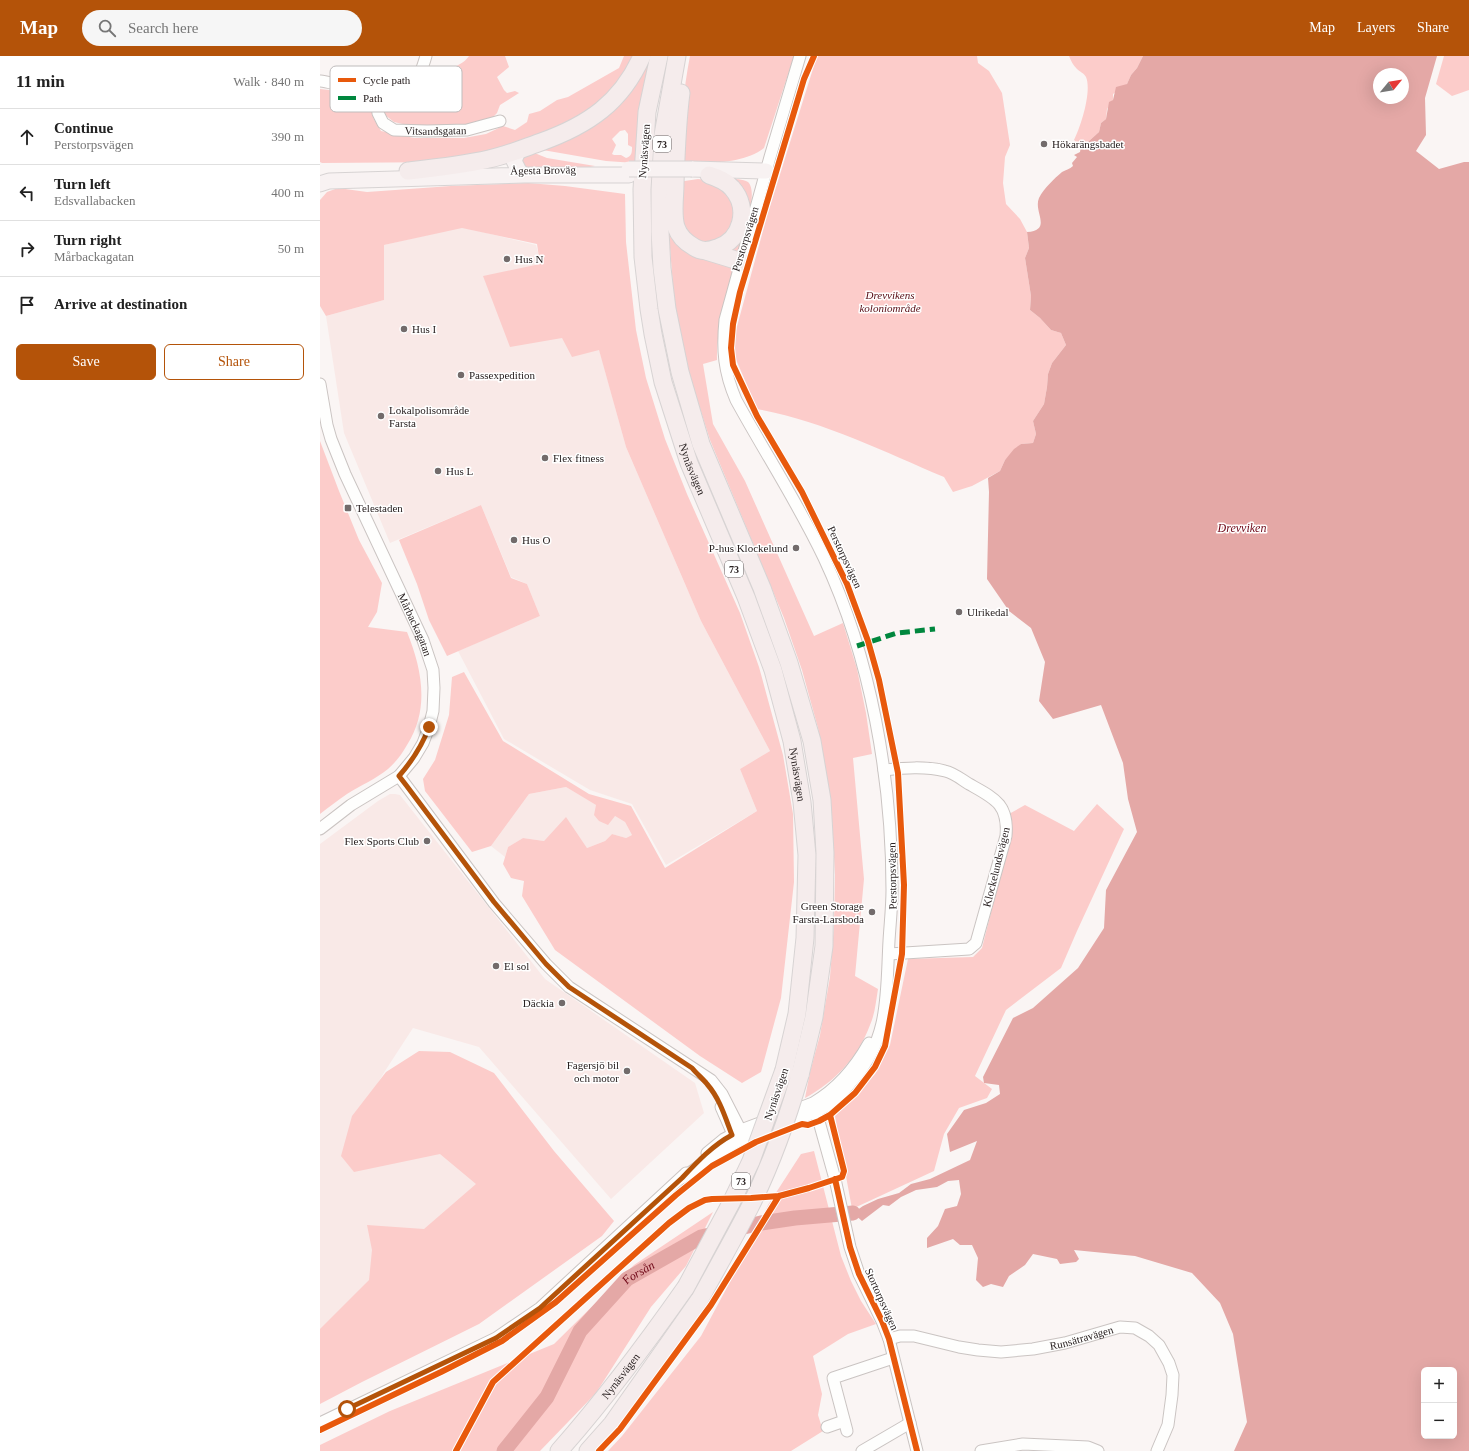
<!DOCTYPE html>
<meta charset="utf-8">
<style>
:root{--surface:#fff;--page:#f6f6f6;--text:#222;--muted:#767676;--line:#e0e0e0;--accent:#b45309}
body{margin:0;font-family:"Times New Roman",serif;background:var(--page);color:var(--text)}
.controls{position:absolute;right:12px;bottom:12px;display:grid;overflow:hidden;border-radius:6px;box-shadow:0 4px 16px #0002}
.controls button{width:36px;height:36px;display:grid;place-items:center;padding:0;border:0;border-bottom:1px solid var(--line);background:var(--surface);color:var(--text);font:20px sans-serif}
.compass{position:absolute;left:1053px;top:12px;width:36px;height:36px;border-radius:50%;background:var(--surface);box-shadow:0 4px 16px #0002;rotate:60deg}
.stop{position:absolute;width:12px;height:12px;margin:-9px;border:3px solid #b45309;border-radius:50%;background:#fff}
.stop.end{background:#b45309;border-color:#fff;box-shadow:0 1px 4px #0008}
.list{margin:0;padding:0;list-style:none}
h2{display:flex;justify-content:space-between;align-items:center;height:52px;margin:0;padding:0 16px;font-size:17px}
h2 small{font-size:13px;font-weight:400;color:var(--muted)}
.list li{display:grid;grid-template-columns:26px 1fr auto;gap:12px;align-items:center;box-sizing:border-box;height:56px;padding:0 16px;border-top:1px solid var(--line)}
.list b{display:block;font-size:15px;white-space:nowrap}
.list p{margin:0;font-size:13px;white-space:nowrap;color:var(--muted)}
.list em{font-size:13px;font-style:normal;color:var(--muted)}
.actions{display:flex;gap:8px;padding:12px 16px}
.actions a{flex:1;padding:9px 0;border:1px solid var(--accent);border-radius:6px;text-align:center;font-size:14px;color:var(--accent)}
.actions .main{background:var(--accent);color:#fff}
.icon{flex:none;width:22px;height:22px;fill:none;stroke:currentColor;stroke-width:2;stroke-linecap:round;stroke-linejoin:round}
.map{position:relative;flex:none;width:1149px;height:1395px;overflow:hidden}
header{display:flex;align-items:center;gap:24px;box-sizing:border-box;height:56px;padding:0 20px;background:var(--accent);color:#fff}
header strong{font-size:19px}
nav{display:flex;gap:22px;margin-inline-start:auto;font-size:14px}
.search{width:280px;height:36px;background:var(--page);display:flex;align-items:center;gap:10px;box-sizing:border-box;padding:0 14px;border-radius:22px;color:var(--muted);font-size:15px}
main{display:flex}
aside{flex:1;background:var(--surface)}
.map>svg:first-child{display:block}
.built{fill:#f9e9e7}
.green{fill:#fcccca;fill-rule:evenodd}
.water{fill:#e4a8a6;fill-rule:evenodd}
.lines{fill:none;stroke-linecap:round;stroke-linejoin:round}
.river{stroke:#e4a8a6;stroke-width:15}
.minor-casing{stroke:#cac4c2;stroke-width:13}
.major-casing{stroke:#d7d3d3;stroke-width:17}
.highway-casing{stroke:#d7d3d3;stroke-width:19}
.minor{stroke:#fefefd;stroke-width:11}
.major{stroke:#f8f2f2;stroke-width:15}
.highway{stroke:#f5ecec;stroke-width:17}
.major-bridge-casing{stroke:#d7d3d3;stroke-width:17;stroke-linecap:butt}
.highway-bridge-casing{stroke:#d7d3d3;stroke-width:19;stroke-linecap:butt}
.major-bridge{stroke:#f8f2f2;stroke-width:15}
.highway-bridge{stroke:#f5ecec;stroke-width:17}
.quiet{stroke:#00873e;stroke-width:5;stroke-dasharray:10 5;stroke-linecap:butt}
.cycleway-casing{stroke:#fff;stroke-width:8}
.cycleway{stroke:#e8590c;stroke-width:6}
.route{stroke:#b45309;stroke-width:5}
.poi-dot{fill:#726b6b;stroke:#fff;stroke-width:1.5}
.labels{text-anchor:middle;stroke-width:3;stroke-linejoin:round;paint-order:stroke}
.shield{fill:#fff;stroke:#696464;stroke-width:1}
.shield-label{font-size:10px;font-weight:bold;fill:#292121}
.street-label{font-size:11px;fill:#292121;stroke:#fff}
.poi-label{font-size:11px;fill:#292121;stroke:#fff;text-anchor:start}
.park-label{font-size:11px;font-style:italic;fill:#570b13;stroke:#fff}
.water-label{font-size:12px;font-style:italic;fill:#6f0717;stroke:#fff}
.key{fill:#fff;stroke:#bfbcbc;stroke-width:1}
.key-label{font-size:11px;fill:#292121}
</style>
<header>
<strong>Map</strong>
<div class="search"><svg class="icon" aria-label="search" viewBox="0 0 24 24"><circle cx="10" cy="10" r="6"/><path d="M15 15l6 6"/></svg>Search here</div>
<nav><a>Map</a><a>Layers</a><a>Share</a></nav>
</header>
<main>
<aside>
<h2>11 min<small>Walk · 840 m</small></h2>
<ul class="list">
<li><svg class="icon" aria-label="ahead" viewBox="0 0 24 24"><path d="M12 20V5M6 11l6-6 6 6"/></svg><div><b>Continue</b><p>Perstorpsvägen</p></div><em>390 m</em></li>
<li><svg class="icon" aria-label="left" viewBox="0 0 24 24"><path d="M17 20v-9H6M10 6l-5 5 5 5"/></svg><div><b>Turn left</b><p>Edsvallabacken</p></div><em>400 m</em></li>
<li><svg class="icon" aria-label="right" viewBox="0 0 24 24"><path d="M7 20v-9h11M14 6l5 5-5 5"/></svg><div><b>Turn right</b><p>Mårbackagatan</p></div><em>50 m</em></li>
<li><svg class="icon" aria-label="arrive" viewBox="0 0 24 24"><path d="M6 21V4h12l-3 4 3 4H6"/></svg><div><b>Arrive at destination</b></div></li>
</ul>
<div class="actions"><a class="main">Save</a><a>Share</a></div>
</aside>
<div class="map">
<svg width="1149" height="1395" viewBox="0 0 1149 1395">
<rect width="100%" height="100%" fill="#faf5f4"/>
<!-- built -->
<path class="built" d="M 142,171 L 216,189 L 242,282 L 279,293 L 306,391 L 381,565 L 450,695 L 420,713 L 437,755 L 346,809 L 312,748 L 270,734 L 184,683 L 138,595 L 220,560 L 207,528 L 191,521 L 161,449 L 70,487 L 24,377 L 6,260 L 64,244 L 64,189 Z
M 246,731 L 305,766 L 312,779 L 306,782 L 292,778 L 285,785 L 267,792 L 246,762 L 224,785 L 203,782 L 188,791 L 185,801 L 171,790 L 209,738 Z
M 70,738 L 75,738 L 80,739 L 225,923 L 375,1027 L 384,1057 L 291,1143 L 159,991 L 93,972 L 65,1015 L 30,1074 L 120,1096 L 158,1128 L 51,1222 L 0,1276 L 0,788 L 58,745 Z"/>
<!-- green -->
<path class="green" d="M 149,0 L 185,0 L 189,11 L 177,21 L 184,34 L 187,37 L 195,35 L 199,37 L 180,49 L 177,57 L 172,62 L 146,69 L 87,69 L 74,66 L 65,59 L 62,50 L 62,44 L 64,41 L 70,38 L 79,37 L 95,30 L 106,15 C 120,15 140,13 149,0 Z
M 304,0 L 317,0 L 301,30 L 247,72 L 133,106 L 2,107 L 0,106 L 0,33 L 17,35 L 45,40 L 49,45 L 54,63 L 61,75 L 94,82 L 144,82 L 166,78 L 183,70 L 195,74 L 207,66 L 209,58 L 220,55 L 237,44 L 248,41 L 299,12 Z
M 331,0 L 320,48 L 315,107 L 286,105 L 217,93 L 246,82 ZM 305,74 L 308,78 L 308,89 L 312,91 C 312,96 312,100 306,102 L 301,99 L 294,99 L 292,98 L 296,89 L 292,83 L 300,75 Z
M 370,0 L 474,0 L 444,92 C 422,109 385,107 359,106 C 361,70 363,35 370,0 Z
M 497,0 L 657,0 L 658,7 L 669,15 L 682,37 L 690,89 L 685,101 L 683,127 L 686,148 L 700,163 L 707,176 L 709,192 L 705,202 L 711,240 L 710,254 L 720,262 L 731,274 L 741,277 L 746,289 L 732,307 L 728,318 L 727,331 L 724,348 L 713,365 L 716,378 L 713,387 L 701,388 L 685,404 L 680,415 L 652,430 L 633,436 L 624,421 C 565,396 500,364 437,353 L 415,301 L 415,278 L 447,160 Z
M 749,0 L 823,0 L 817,12 L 811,19 L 807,28 L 793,38 L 793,44 L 787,53 L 786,63 L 781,67 L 779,76 L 769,85 L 761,90 L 754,84 C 761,70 772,35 766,21 C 764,17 760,16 757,13 C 753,9 751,5 749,0 Z
M 1124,0 L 1149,0 L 1149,34 L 1132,40 L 1116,28 Z
M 212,96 L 227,102 L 275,110 L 265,112 L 203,112 L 199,104 Z
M 409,122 C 414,123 423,123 428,126 C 439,136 423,181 419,194 L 415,198 L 408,192 L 419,183 Z
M 378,123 C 400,125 403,132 416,148 L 416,170 L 391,191 L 363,177 L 358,126 Z
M 208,127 L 245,130 L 305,138 L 306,186 L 316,274 L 326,322 L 345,383 L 367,438 L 420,557 L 439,611 L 463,699 L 473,758 L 474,826 L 461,942 L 441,1016 L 422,1027 L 380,1000 L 235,894 L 202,840 L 204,825 L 191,822 L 183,808 L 188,791 L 203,782 L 224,785 L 246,761 L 267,792 L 285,785 L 292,778 L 306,782 L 312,779 L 305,766 L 295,760 L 288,769 L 279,765 L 274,759 L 276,749 L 246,731 L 209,738 L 171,790 L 152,796 L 105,735 L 103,723 L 115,704 L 129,659 L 132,621 L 144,616 L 183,685 L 269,738 L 311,750 L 345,812 L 437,755 L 420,713 L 450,695 L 381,565 L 306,391 L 279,294 L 252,301 L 242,282 L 190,291 L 163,220 L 220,208 L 217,188 L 142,172 L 64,189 L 64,244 L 6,260 L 0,250 L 0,144 L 7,136 L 18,132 L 47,136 L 131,130 Z
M 348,166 L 411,211 L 413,216 C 406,246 396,273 397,304 L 383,308 L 393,368 L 425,425 L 494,580 L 523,567 L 537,613 L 546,657 L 552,698 L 533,702 L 544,823 L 535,920 L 558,933 C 556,945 555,958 550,969 C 538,1001 515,1026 485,1042 L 490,1016 L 500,979 L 510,921 L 514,869 L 515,819 L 512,766 L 506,721 L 498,672 L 482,614 L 464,562 L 390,384 L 372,327 L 361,283 L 354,243 Z
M 0,385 L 19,435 L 39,484 L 62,527 L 57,556 L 48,571 L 87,576 C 102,613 110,653 87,689 C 82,698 76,706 68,713 C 56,723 41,729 27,738 C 18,744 9,751 0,758 Z
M 161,449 L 191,522 L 207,528 L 220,560 L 127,600 L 109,564 L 97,528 L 79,484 Z
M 777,748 L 804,773 L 757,875 L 741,912 L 686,954 L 655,1020 L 672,1033 L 667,1042 L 639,1052 L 624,1078 L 614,1115 L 532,1153 L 515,1060 L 555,1018 L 570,989 L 588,903 L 653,901 L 662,892 L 692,773 L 689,758 L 705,749 L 754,775 Z
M 99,995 L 130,996 L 174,1017 L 234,1095 L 294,1165 L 282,1180 L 159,1268 L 42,1326 L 0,1348 L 0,1273 L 49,1224 L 52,1194 L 47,1169 L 104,1173 L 156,1128 L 120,1098 L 34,1116 L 21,1100 L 32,1060 L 66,1016 Z
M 494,1095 L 521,1200 L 531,1225 L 541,1245 L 556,1268 L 528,1278 L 493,1300 L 502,1338 L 498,1359 L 503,1375 L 471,1395 L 288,1395 L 302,1380 L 381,1280 L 418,1211 L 448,1149 L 481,1098 Z
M 393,1156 L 366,1210 L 331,1251 L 276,1337 L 220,1395 L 0,1395 L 0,1389 L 70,1355 L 234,1288 L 314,1209 Z"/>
<!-- water -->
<path class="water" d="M 823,0 L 1117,0 L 1105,42 L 1106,79 L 1096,95 L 1119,113 L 1144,106 L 1149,106 L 1149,1395 L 914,1395 L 927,1366 L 913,1278 L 900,1247 L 872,1217 L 815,1200 L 754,1194 L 759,1203 L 756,1206 L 740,1208 L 737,1203 L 713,1198 L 705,1209 L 689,1220 L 683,1231 L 671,1228 L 663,1231 L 656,1224 L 658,1202 L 652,1189 L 640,1189 L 633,1183 L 607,1192 L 607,1182 L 618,1170 L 625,1153 L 637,1150 L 641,1138 L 639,1124 L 628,1125 L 617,1131 L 596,1134 L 581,1141 L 569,1150 L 563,1149 L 542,1165 L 533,1157 L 543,1150 L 558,1143 L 579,1137 L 591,1128 L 610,1123 L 650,1104 L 657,1085 L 630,1096 L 627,1078 L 644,1054 L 666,1047 L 680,1038 L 679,1029 L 664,1027 L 663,1021 L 693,962 L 713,952 L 758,912 L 784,872 L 786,834 L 817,776 L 808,743 L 803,707 L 781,649 L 733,663 L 719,645 L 725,606 L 711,572 L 689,555 L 667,523 L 669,436 L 668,422 L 680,415 L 685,404 L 694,393 L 701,388 L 713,387 L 716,378 L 713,365 L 724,348 L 727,331 L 728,318 L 732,307 L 746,289 L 741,277 L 731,274 L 720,262 L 710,254 L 711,240 L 705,202 L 709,192 L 707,176 C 733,174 713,156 719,142 C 724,132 734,123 742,116 C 745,114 750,113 753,110 L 752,107 L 757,101 L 754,99 L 760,96 L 761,90 L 769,85 L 779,76 L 781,67 L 786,63 L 789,46 L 793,44 L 796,31 L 807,28 L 811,19 L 817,12 ZM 1059,18 L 1083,18 L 1083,42 L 1059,42 ZM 1104,1314 L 1134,1314 L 1134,1380 L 1104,1380 Z"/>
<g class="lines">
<!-- river -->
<path class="river" id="s1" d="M 184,1395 L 227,1341 L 260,1275 L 307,1223 L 381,1181 L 441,1167 L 475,1162 L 533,1157"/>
<defs>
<g id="minor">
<path d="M 0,25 C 25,29 80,44 98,20 C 102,15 104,6 106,0"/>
<path id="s2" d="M 55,33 L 58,57 L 63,67 L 74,74 L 107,75 L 147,74 L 180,65"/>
<path id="s3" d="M 0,328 L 7,369 L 11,383 L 25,418 L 103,584 L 113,614 L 114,632 L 113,655 L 109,671 L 103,687 L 94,702 L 79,720 L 31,749 L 0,773"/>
<path d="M 564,714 C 584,712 605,710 625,715 C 634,717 641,723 649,728 C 674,742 689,748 686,780 L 656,887 L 649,893 L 569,898"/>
<path d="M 79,720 L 174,847 L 226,908 L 249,931 L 391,1024 L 402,1038 L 424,1081"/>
<path d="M 494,1050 L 498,1062 L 515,1123 L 530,1191 L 539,1218 L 562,1265 L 569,1283 L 597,1395"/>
<path d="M 401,1051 L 416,1085"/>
<path d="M 387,1097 L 404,1083 L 421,1074 L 493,1047 C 517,1033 535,1012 549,987"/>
<path d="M 362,1122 C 383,1108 402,1092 425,1082 C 452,1069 490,1063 514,1045 C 521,1039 527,1031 533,1024 C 570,982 566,938 569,885 C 570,868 572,851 572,834 C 572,724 551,602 504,502 C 478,447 445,397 416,344 C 404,316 402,294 405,264 L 450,101 L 480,0"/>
<path id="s4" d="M 569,1283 L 580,1280 L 594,1280 L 639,1291 L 658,1294 L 681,1296 L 713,1293 L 745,1287 L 800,1271 L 815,1272 L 829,1280 L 839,1289 L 849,1307 L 853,1319 L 852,1339 L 848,1369 L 837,1395"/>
<path d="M 0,1367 L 176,1282 L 220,1252 L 366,1117"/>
<path d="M 507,1371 L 524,1365"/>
<path d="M 527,1375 L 513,1322 L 573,1302"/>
<path d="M 542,1395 L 590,1367"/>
<path d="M 661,1395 L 703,1388 L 768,1391 L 778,1395"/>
</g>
<path id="major" d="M 198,95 L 194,105 L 199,115 L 204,119
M 372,113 L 446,115
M 0,128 L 9,125 L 204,119 L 309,119"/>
<g id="highway">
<path id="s5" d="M 339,0 L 327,56 L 322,133 L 323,201 L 329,253 L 333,278 L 343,326 L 369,407 L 426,541 L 453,614 L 472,685 L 482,746 L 487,799 L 485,882 L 477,958 L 464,1014"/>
<path d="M 357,0 L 343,79 L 340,134 L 340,175 L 342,212 L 347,253 L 360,316 L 381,388 L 442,532 L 469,607 L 492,685 L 502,744 L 505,797 L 504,890 L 494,961 L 480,1019"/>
<path d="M 361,37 C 357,67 356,98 355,128 C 355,141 352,158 356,171 C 359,180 365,186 374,191 C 381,196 389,195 397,192 C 422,184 430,152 412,132 C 406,125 398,122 389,119"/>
<path d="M 88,115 C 115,112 143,109 169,103 C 187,99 204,92 221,86 C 268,69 301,47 322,0"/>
<path d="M 386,195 L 422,206"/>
<path id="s6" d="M 239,1395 C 285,1343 326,1288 366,1231"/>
<path d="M 268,1395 L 292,1368 L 380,1243"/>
</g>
</defs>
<!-- minor casing -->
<use href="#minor" class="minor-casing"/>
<!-- major casing -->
<use href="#major" class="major-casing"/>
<!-- highway casing -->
<use href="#highway" class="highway-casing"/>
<!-- minor -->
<use href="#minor" class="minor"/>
<!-- major -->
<use href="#major" class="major"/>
<!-- highway -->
<use href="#highway" class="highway"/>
<defs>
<path id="major-bridge" d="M 309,113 L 372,113"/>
<path id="highway-bridge" d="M 366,1231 L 411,1147 L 431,1105 L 464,1014
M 380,1243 C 397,1212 414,1182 430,1151 C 451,1109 467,1064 480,1019"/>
</defs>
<!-- major-bridge casing -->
<use href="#major-bridge" class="major-bridge-casing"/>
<!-- highway-bridge casing -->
<use href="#highway-bridge" class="highway-bridge-casing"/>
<!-- major-bridge -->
<use href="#major-bridge" class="major-bridge"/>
<!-- highway-bridge -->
<use href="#highway-bridge" class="highway-bridge"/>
<!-- quiet -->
<path class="quiet" d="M 537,590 L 577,577 L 615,573"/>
<defs>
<path id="cycleway" d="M 515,1123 L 530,1191 L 539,1218 L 562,1265 L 569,1283 L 597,1395
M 0,1374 L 121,1316 L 182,1285 L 236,1246 L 356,1139 L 392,1110 L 436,1086 L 482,1068 L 488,1069 L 499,1065 L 510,1059 L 535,1037 L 555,1011 L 565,990 L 582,898 L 584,829 L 578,717 L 559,624 L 548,585 L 527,528 L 482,436 L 437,360 L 413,309 L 411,292 L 413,268 L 420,236 L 484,23 L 494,0
M 136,1395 L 173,1326 L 349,1167 L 369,1152 L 385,1144 L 392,1143 L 431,1142 L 459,1140 L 489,1132 L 522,1121 L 524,1115 L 510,1059
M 279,1395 L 300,1373 L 391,1249 L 459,1140"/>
</defs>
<!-- cycleway casing -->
<use href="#cycleway" class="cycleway-casing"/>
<!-- cycleway -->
<use href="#cycleway" class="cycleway"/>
</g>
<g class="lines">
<!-- route -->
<path class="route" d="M 27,1353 L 176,1282 L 220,1252 L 362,1122 C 377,1106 393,1089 412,1079 C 405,1061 400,1043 387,1028 C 383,1023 377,1018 372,1012 L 249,931 L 226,908 L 174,846 L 86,729 L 79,720 C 93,704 102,690 109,671"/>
</g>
<!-- markers -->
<g class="poi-dot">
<circle cx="724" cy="88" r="4"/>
<circle cx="187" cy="203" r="4"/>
<circle cx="84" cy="273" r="4"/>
<circle cx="141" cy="319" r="4"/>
<circle cx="61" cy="360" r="4"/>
<circle cx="225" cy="402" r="4"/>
<circle cx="118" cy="415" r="4"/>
<rect x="24" y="448" width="8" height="8" rx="2"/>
<circle cx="194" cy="484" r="4"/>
<circle cx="476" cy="492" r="4"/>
<circle cx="639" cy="556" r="4"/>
<circle cx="107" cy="785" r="4"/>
<circle cx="552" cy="856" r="4"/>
<circle cx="176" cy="910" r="4"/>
<circle cx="242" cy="947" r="4"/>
<circle cx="307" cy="1015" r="4"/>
</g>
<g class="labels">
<!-- shield labels -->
<g class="shield">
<rect x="333" y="80" width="18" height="16" rx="3"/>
<rect x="405" y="505" width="18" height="16" rx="3"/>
<rect x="412" y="1117" width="18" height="16" rx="3"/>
</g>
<g class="shield-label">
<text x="342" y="92">73</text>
<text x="414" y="517">73</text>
<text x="421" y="1129">73</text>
</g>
<!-- street labels -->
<g class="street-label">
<text dy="4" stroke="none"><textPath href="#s2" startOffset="90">Vitsandsgatan</textPath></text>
<text transform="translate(324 95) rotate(-86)" y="4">Nynäsvägen</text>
<text transform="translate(223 114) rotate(-1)" y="4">Ågesta Broväg</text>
<text transform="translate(425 183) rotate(-73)" y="4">Perstorpsvägen</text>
<text dy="4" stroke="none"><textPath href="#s5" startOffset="421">Nynäsvägen</textPath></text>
<text transform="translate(525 501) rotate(65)" y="4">Perstorpsvägen</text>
<text dy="4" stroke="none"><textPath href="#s3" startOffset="260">Mårbackagatan</textPath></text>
<text dy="4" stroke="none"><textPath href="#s5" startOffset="745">Nynäsvägen</textPath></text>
<text transform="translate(676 811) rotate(-76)" y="4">Klockelundsvägen</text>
<text transform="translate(572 820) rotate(-91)" y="4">Perstorpsvägen</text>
<text transform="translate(456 1038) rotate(-71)" y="4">Nynäsvägen</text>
<text transform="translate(562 1243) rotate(66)" y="4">Stortorpsvägen</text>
<text dy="4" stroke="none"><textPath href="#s4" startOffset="196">Runsätravägen</textPath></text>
<text dy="4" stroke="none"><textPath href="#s6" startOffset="97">Nynäsvägen</textPath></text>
</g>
<!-- poi labels -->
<g class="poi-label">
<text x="732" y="92">Hökarängsbadet</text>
<text x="195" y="207">Hus N</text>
<text x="92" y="277">Hus I</text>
<text x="149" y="323">Passexpedition</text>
<text x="69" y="358">Lokalpolisområde<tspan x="69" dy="13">Farsta</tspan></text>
<text x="233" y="406">Flex fitness</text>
<text x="126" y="419">Hus L</text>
<text x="36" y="456">Telestaden</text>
<text x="202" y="488">Hus O</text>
<text x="468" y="496" text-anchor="end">P-hus Klockelund</text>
<text x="647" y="560">Ulrikedal</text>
<text x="99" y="789" text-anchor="end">Flex Sports Club</text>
<text x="544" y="854" text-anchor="end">Green Storage<tspan x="544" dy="13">Farsta-Larsboda</tspan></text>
<text x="184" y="914">El sol</text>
<text x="234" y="951" text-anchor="end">Däckia</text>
<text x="299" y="1013" text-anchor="end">Fagersjö bil<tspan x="299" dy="13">och motor</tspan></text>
</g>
<!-- park labels -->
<g class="park-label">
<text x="570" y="243">Drevvikens<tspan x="570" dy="13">koloniområde</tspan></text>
</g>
<!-- water labels -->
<g class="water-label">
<text x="922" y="476">Drevviken</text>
<text dy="4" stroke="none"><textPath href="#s1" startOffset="226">Forsån</textPath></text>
</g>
</g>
<!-- legend -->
<rect x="10" y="10" width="132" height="46" rx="6" class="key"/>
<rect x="18" y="22" width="18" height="4" fill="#e8590c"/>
<rect x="18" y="40" width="18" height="4" fill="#00873e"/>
<g class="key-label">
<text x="43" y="28">Cycle path</text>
<text x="43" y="46">Path</text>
</g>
</svg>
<div class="controls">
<button>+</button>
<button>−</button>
</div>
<svg class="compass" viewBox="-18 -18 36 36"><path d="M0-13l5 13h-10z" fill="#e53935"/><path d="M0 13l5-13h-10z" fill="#767676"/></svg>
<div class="stop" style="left:27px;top:1353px"></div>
<div class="stop end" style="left:109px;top:671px"></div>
</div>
</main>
